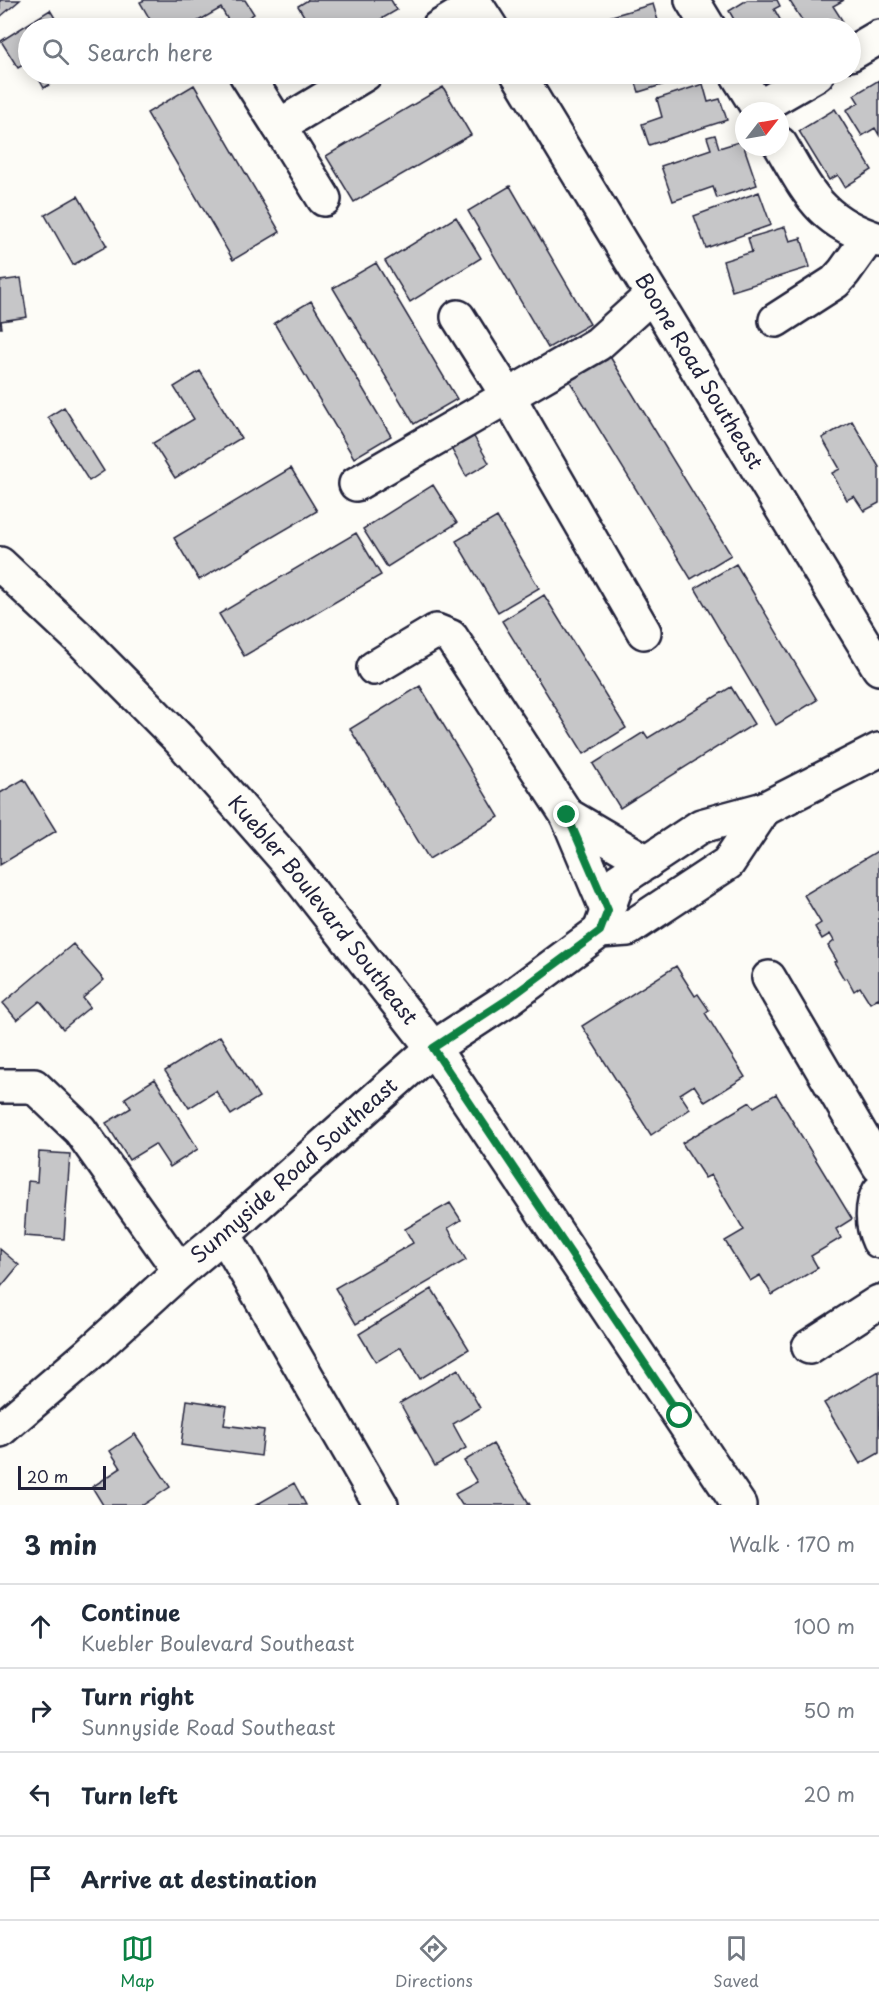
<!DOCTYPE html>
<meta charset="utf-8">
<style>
:root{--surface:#fff;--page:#f2f2f3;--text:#1f2937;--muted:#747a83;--line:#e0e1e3;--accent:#0b8043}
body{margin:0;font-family:"Playpen Sans",sans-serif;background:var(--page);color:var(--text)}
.compass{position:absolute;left:735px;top:102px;width:54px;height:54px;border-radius:50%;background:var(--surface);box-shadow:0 3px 15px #0003;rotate:59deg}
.scale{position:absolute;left:18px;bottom:15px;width:88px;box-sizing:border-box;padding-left:6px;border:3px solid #22223b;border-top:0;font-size:16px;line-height:21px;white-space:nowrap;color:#22223b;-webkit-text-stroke:4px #fdfcf7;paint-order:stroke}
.stop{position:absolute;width:18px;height:18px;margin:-14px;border:4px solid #0b8043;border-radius:50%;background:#fff}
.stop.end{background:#0b8043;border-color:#fff;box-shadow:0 2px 6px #0008}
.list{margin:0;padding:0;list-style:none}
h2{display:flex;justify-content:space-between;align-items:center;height:78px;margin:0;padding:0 24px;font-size:26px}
h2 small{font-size:20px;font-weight:400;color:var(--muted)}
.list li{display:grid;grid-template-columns:39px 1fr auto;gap:18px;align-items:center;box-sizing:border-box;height:84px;padding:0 24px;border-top:2px solid var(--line)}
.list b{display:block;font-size:22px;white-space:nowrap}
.list p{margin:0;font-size:20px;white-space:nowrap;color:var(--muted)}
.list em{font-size:20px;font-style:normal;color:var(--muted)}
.icon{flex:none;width:33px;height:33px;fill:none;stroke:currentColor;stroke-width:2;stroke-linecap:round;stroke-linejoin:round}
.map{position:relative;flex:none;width:879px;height:1505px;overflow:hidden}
.search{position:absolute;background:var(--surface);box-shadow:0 3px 15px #0003;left:18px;right:18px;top:18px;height:66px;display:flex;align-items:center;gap:15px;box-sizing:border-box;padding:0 21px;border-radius:33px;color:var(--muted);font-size:22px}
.sheet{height:414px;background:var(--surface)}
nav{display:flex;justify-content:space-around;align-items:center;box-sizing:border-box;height:84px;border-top:2px solid var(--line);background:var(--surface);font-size:16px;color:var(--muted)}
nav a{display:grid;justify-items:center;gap:3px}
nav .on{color:var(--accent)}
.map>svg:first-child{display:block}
.building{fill:#c6c6c8;stroke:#22223b;stroke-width:1.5}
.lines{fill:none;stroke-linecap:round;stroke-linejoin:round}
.minor-casing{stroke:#22223b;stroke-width:38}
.major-casing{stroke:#22223b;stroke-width:38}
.minor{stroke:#fdfcf7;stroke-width:33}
.major{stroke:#fdfcf7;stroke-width:33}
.route{stroke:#0b8043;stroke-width:8}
.labels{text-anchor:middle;stroke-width:5;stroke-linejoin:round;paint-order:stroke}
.street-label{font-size:21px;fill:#22223b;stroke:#fdfcf7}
</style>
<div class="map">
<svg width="879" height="1505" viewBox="0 0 879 1505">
<rect width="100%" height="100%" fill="#fdfcf7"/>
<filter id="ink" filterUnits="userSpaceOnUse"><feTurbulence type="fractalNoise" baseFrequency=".0167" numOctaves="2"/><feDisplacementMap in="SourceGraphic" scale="12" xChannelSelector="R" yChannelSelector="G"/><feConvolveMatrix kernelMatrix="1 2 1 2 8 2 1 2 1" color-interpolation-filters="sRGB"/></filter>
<g filter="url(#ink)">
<!-- building -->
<path class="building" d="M 0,0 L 20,0 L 0,17 Z
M 145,0 L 245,0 L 254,14 L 232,27 L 221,8 L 186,28 L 155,28 L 140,2 Z
M 308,0 L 391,0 L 397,10 L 366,28 L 311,28 L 298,6 Z
M 747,0 L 777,0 L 780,6 L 774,9 L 785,28 L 739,28 L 729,11 Z
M 789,0 L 844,0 L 833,6 L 842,20 L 829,28 L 807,28 Z
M 653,4 L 659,24 L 642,28 L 571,28 Z
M 50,10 L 61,28 L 28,28 L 28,62 L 18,68 L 1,41 Z
M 36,74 L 67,74 L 44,88 Z
M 633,74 L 679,74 L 681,79 L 639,92 Z
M 879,80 L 879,135 L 875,128 L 862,136 L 846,110 L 859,103 L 854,95 Z
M 703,84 L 708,102 L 720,99 L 727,120 L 649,145 L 642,124 L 662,117 L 657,99 Z
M 194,85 L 280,232 L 233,260 L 147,113 Z
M 443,87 L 471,135 L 354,202 L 326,156 Z
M 835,109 L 872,170 L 845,187 L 838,175 L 829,180 L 799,131 Z
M 715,135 L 719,148 L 742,141 L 757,185 L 717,198 L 713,187 L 673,201 L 661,166 L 711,149 L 707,137 Z
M 510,186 L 590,324 L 548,348 L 468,211 Z
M 759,192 L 771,225 L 706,248 L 694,216 Z
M 78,196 L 107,246 L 73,265 L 45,215 Z
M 456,217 L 481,258 L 410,302 L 385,261 Z
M 785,227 L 790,241 L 801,238 L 810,267 L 732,291 L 723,261 L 752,252 L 748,238 Z
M 376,263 L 457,399 L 414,424 L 333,288 Z
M 21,278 L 27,317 L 1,321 L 2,328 L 0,328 L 0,281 Z
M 311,301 L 391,436 L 354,458 L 274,323 Z
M 609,355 L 731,555 L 691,579 L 569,380 Z
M 200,371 L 241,438 L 175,478 L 153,443 L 194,419 L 174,387 Z
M 64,407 L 104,471 L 89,481 L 48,417 Z
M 852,421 L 879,467 L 879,503 L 864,511 L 854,496 L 847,500 L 832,473 L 840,469 L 822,438 Z
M 473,435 L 489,463 L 466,476 L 451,448 Z
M 291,468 L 317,511 L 199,580 L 174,538 Z
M 433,485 L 457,523 L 387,567 L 363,529 Z
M 497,517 L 539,588 L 498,612 L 456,541 Z
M 356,533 L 381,575 L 244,656 L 219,614 Z
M 736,564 L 817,700 L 776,725 L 695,588 Z
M 544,595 L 626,728 L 584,754 L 502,621 Z
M 420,686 L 499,817 L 429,859 L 350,729 Z
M 731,687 L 754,724 L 620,808 L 593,764 L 644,732 L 648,738 Z
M 24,779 L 56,831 L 0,865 L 0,793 Z
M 879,850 L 879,999 L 878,998 L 870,1003 L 860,987 L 854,991 L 847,978 L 844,979 L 834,962 L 837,961 L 828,946 L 834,941 L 830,934 L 822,939 L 815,927 L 821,923 L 804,895 Z
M 73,944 L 104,980 L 83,998 L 90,1007 L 63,1029 L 40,1001 L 17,1020 L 3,1003 Z
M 676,966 L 695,996 L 698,994 L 709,1010 L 705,1013 L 745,1077 L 705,1102 L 694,1085 L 680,1094 L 690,1109 L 651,1135 L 582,1026 Z
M 220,1036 L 259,1097 L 231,1115 L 216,1091 L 189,1108 L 165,1071 Z
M 155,1079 L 198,1149 L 170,1167 L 155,1144 L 129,1160 L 106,1123 L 131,1108 L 125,1098 Z
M 776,1094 L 852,1219 L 836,1229 L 841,1238 L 811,1256 L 818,1268 L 772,1295 L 760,1275 L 750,1281 L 725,1241 L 744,1230 L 711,1175 L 705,1178 L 682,1143 L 750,1102 L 754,1107 Z
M 39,1152 L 70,1154 L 64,1239 L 24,1236 L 28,1181 L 37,1182 Z
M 450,1203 L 461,1220 L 448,1228 L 466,1260 L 356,1324 L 335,1288 L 413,1243 L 405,1229 Z
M 0,1249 L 19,1265 L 0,1288 Z
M 432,1289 L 469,1349 L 420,1379 L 401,1347 L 376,1362 L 359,1334 Z
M 458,1369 L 480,1408 L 453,1424 L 466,1448 L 435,1466 L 400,1403 Z
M 879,1371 L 879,1453 L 860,1464 L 824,1403 Z
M 187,1400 L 227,1406 L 224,1425 L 264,1430 L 261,1456 L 181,1445 Z
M 135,1434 L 170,1487 L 143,1505 L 103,1505 L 92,1487 L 121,1468 L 110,1451 Z
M 493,1444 L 530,1505 L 462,1505 L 455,1494 L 477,1482 L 464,1461 Z
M 294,1483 L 306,1505 L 256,1505 Z"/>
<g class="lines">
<defs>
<g id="minor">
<path d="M 473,0 L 491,28"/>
<path d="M 692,0 L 709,28"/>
<path d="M 438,28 L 476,5"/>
<path d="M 850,54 L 879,37"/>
<path d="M 246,74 L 279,126"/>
<path id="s1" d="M 518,74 L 879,668"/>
<path d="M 737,74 L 760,111"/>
<path d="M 758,108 L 817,74"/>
<path d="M 780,144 C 809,193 820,222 879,240"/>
<path d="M 324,199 L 279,126 L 365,74"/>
<path d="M 458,317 L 508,396 L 644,632"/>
<path d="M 776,320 L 835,282 L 844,272 L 869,237"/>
<path d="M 356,484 L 598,344 L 652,295"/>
<path d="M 374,668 L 436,631 L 451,637 L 567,815"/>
<path d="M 607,910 L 567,815 L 647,862"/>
<path d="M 769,978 L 879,1166"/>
<path d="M 0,1086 L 34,1086 L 80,1130 L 180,1271"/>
<path d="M 879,1192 C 871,1206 872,1226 879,1241"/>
<path d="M 224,1234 L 381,1505"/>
<path d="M 809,1347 L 879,1302"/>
</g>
<g id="major">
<path id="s2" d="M 0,564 L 81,640 L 181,741 L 285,859 L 433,1048 L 739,1505"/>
<path d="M 600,931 L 618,881 L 701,826 L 764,809 L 879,750"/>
<path id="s3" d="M 0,1430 L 88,1355 L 180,1271 L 224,1234 L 433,1048 L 511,997 L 600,931 L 628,929 L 728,863 L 764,809"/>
</g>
</defs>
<!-- minor casing -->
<use href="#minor" class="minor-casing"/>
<!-- major casing -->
<use href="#major" class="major-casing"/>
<!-- minor -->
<use href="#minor" class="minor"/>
<!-- major -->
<use href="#major" class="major"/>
</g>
</g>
<g class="lines" filter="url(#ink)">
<!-- route -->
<path class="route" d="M 567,815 L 608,910 L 600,931 L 511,997 L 433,1048 L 680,1416"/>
</g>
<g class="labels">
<!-- street labels -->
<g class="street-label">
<text dy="7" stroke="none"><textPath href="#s1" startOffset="348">Boone Road Southeast</textPath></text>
<text dy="7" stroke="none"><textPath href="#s2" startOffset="474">Kuebler Boulevard Southeast</textPath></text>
<text dy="7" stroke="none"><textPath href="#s3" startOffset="392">Sunnyside Road Southeast</textPath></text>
</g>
</g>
</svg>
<svg class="compass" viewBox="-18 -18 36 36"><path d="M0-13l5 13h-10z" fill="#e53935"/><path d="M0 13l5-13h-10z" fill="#747a83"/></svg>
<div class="scale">20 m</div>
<div class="stop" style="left:680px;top:1416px"></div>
<div class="stop end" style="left:567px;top:815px"></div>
<div class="search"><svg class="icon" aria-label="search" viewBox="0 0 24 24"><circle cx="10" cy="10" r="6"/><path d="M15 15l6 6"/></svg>Search here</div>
</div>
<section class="sheet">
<h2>3 min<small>Walk · 170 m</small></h2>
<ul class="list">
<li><svg class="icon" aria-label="ahead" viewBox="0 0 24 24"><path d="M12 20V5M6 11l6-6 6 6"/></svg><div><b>Continue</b><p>Kuebler Boulevard Southeast</p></div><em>100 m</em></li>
<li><svg class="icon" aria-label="right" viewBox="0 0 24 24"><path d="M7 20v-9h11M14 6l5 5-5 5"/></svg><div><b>Turn right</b><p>Sunnyside Road Southeast</p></div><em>50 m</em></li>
<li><svg class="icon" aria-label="left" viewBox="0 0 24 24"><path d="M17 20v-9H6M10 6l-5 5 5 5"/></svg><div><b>Turn left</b></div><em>20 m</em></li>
<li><svg class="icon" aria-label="arrive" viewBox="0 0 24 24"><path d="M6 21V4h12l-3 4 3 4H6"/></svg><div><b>Arrive at destination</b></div></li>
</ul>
</section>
<nav>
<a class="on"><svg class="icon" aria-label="map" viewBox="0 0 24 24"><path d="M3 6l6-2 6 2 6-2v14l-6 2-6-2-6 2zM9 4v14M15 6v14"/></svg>Map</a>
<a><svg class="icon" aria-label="directions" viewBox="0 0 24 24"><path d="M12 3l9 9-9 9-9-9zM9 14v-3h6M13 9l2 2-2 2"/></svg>Directions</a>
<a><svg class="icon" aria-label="saved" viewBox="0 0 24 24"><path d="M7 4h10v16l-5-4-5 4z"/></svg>Saved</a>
</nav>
